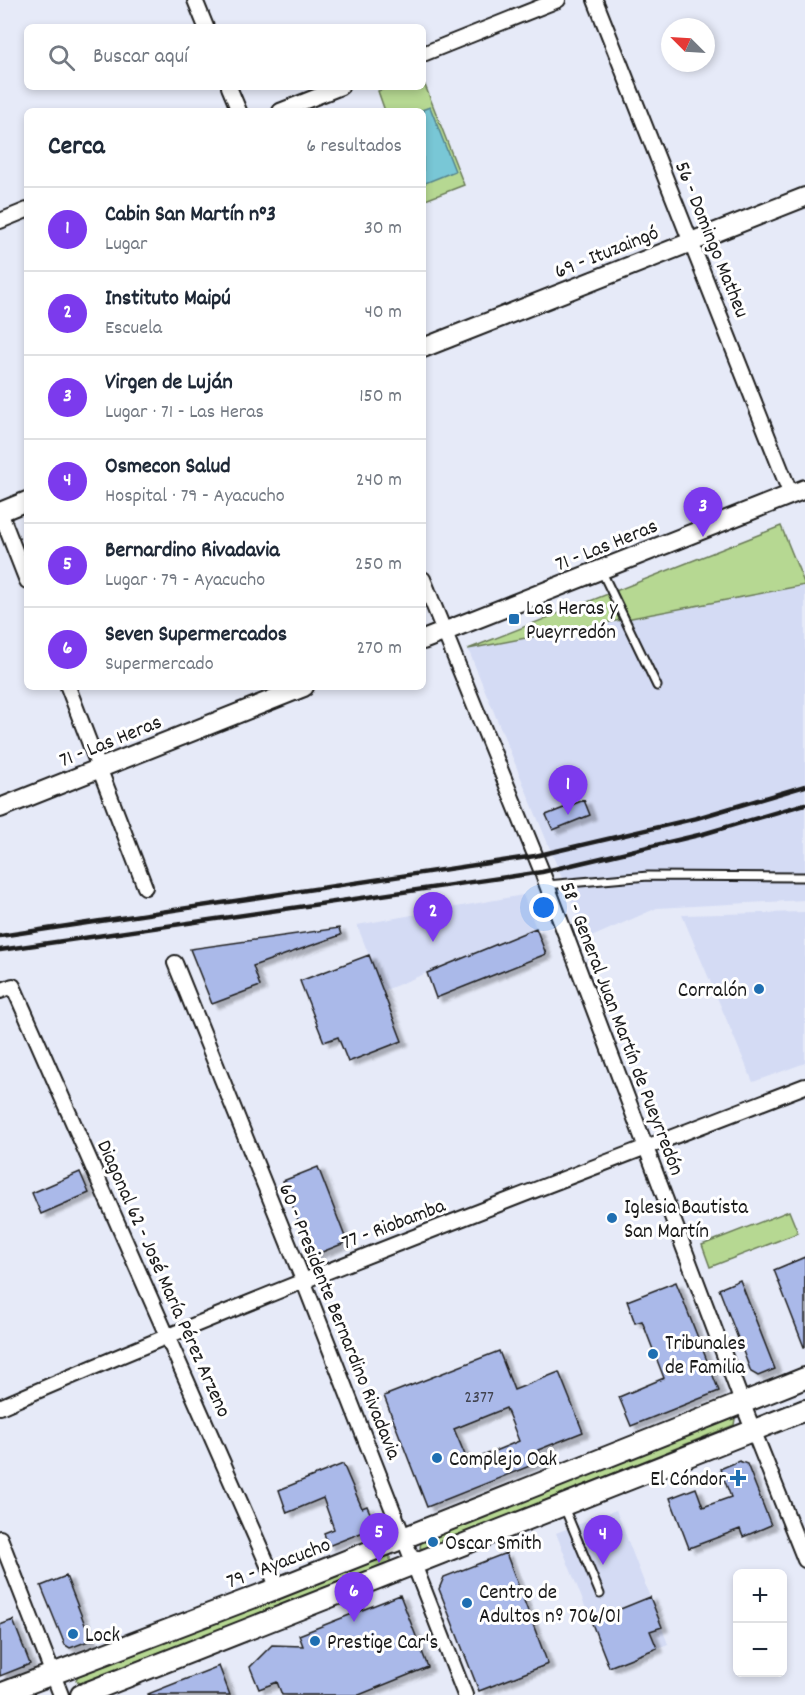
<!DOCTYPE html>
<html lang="es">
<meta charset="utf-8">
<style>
:root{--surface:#fff;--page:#f2f2f3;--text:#1f2937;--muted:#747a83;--line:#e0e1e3;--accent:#7c3aed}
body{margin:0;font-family:Dekko,sans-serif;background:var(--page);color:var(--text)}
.controls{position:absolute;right:18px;bottom:18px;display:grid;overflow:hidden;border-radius:9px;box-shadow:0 3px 9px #0003}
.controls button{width:54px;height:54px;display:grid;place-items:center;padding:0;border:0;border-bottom:2px solid var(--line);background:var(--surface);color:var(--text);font:30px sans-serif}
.compass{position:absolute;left:661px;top:18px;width:54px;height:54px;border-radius:50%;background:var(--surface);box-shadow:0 3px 9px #0003;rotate:294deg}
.you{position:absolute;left:544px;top:908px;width:21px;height:21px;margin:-15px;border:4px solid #fff;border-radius:50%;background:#1a73e8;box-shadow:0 0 0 9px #1a73e833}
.badge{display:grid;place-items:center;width:39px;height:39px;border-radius:50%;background:var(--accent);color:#fff;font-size:20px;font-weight:700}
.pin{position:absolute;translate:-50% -50px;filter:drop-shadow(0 2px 3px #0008)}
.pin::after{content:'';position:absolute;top:32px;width:21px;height:18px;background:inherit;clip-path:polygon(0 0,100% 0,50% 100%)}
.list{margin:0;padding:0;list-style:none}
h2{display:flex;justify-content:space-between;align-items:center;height:78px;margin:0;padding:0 24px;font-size:26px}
h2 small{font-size:20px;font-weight:400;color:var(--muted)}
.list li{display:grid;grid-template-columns:39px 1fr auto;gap:18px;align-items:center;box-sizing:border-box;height:84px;padding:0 24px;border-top:2px solid var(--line)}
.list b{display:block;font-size:22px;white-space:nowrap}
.list p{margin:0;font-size:20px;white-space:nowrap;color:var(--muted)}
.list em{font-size:20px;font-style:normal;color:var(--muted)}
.icon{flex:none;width:33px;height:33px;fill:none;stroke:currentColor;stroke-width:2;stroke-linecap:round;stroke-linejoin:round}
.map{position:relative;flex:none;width:805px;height:1695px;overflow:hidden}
.search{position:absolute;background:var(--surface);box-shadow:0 3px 9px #0003;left:24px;top:24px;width:402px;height:66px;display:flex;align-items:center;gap:15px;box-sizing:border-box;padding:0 21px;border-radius:9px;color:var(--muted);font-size:22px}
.panel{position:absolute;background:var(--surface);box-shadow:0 3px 9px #0003;left:24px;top:108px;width:402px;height:582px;border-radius:9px}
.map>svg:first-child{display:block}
.built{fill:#d4dbf4}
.green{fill:#b6d892;stroke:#697a57;stroke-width:1.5}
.water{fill:#79c7d6;stroke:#54838c;stroke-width:1.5}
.building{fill:#aab9e9;stroke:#1c1c1c;stroke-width:1.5;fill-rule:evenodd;filter:url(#shadow)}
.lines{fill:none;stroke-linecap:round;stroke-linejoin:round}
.service-casing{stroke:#1c1c1c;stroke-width:11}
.minor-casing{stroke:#1c1c1c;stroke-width:18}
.tertiary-casing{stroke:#1c1c1c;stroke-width:22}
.secondary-casing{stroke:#1c1c1c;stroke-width:24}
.service{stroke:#fff;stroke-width:7}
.minor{stroke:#fff;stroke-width:14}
.tertiary{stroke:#fff;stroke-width:18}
.secondary{stroke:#fff;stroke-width:20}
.rail{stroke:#1c1c1c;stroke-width:4.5}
.poi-dot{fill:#1f6fb2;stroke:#fff;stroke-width:2}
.labels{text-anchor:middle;stroke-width:6;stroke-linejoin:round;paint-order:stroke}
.number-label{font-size:18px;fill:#40434f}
.street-label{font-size:21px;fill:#1c1c1c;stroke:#fff}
.poi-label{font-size:21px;fill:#1c1c1c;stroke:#fff;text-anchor:start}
</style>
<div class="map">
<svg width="805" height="1695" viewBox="0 0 805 1695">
<defs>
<filter id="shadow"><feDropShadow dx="6" dy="4" stdDeviation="1.5" flood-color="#0004"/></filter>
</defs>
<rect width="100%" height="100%" fill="#e6eaf8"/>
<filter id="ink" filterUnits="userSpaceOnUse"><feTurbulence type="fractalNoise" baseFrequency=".0167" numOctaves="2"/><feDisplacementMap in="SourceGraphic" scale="12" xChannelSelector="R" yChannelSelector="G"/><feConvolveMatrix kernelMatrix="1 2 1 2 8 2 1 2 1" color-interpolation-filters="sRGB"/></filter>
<g filter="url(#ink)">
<!-- built -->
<path class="built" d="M 805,585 L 805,900 L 657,908 L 587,939 L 468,649 Z
M 523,895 L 536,928 L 383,991 L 357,925 Z
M 805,912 L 805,1063 L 753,1082 L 682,915 Z
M 616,1510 L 668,1644 L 609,1667 L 556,1533 Z"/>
<!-- green -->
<path class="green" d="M 423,80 L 464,185 L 423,201 L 423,111 L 385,111 L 378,91 L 389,87 L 423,87 Z
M 781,526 L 805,585 L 468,649 Z
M 789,1211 L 798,1233 L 710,1267 L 702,1245 Z
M 731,1418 L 735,1419 L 734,1425 L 424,1549 L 420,1548 L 421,1542 Z
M 386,1555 L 390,1556 L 390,1563 L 81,1684 L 76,1680 L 78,1676 Z"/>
<!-- water -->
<path class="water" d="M 430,107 L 455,171 L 423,184 L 423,111 L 419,111 Z"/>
<!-- building -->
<path class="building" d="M 584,800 L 590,815 L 553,830 L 546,815 Z
M 339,928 L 341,935 L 253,966 L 260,986 L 212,1004 L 190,949 Z
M 536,928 L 546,954 L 436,998 L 427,973 Z
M 369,955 L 402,1041 L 348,1062 L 338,1037 L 324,1042 L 300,981 Z
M 318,1167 L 347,1242 L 312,1256 L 283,1181 Z
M 80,1172 L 89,1193 L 41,1214 L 32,1193 Z
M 805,1257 L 805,1347 L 804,1347 L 774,1270 Z
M 740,1280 L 775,1369 L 758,1376 L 751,1372 L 719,1289 Z
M 676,1282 L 719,1391 L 631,1426 L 619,1397 L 664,1378 L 642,1321 L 635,1323 L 627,1301 Z
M 499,1351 L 514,1390 L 559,1372 L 583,1432 L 538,1450 L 542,1461 L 427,1507 L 384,1396 ZM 506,1408 L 519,1441 L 468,1462 L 454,1429 Z
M 739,1461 L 747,1464 L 771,1525 L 743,1537 L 740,1529 L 689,1548 L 670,1498 L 696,1488 L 703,1507 L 731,1497 L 720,1469 Z
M 343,1464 L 362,1508 L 367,1506 L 376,1527 L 328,1546 L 324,1533 L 334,1529 L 323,1498 L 287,1513 L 279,1490 Z
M 506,1553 L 548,1664 L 479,1691 L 439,1589 L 444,1577 Z
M 66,1576 L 91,1640 L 70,1648 L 65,1645 L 41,1586 Z
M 400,1595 L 428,1667 L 359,1695 L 282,1695 L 277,1682 L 259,1689 L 250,1667 L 272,1645 L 303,1646 L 299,1635 Z
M 650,1597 L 662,1627 L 650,1631 L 657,1648 L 609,1667 L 591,1621 Z
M 13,1620 L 30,1664 L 0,1676 L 0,1625 Z
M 219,1666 L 230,1695 L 148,1695 L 148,1694 Z"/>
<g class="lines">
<defs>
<path id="service" d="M 601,570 L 657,686
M 547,885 L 648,876 L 805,877
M 564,1507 L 600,1594"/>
<path id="minor" d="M 195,0 L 206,27
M 595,0 L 791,495
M 423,54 L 558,0
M 229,87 L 239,111
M 280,111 L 341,87
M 0,221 L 27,210
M 0,512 L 27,581
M 423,579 L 542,872 L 742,1402 L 805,1560
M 68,687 L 145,887
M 175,963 L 303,1280 L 465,1695
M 0,991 L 13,986 L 278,1588
M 0,1407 C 265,1292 535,1190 805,1086
M 0,1538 L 61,1695"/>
<path id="tertiary" d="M 423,348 L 805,197
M 0,512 L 27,501
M 423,640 L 805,489
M 0,808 L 304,687"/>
<path id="secondary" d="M 0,1694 L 278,1588 L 805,1378
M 81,1695 L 805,1410"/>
</defs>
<!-- service casing -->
<use href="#service" class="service-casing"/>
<!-- minor casing -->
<use href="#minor" class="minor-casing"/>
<!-- tertiary casing -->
<use href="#tertiary" class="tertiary-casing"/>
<!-- secondary casing -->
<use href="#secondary" class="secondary-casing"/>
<!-- service -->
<use href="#service" class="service"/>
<!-- minor -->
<use href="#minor" class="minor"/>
<!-- tertiary -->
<use href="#tertiary" class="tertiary"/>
<!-- secondary -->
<use href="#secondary" class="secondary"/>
<!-- rail -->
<path class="rail" d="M 0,936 L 535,856 L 697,818 L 805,786
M 0,950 L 542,872 L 703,834 L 805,804"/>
</g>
</g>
<!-- markers -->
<g class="poi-dot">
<rect x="508" y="613" width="12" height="12" rx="3"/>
<circle cx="759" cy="989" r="6"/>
<circle cx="612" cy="1218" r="6"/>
<circle cx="653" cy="1354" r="6"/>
<circle cx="437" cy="1458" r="6"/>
<path d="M735 1469h6v6h6v6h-6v6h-6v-6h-6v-6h6z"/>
<circle cx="433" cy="1542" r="6"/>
<circle cx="467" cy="1603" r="6"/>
<circle cx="73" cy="1634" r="6"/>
<circle cx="315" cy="1641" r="6"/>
</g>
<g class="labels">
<!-- number labels -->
<g class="number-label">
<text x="479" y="1402">2377</text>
</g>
<!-- street labels -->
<g class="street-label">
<text transform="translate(713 239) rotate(68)" y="7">56 - Domingo Matheu</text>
<text transform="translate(606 251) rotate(-22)" y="7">69 - Ituzaingó</text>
<text transform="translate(606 544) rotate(-22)" y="7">71 - Las Heras</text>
<text transform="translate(110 740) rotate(-22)" y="7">71 - Las Heras</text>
<text transform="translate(623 1028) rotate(69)" y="7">58 - General Juan Martín de Pueyrredón</text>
<text transform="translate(393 1223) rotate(-21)" y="7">77 - Riobamba</text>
<text transform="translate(165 1278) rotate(66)" y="7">Diagonal 62 - José María Pérez Arzeno</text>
<text transform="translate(341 1321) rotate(68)" y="7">60 - Presidente Bernardino Rivadavia</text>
<text transform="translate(278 1562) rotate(-21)" y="7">79 - Ayacucho</text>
</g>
<!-- poi labels -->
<g class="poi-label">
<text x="526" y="614">Las Heras y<tspan x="526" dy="24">Pueyrredón</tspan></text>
<text x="747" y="996" text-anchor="end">Corralón</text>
<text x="624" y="1213">Iglesia Bautista<tspan x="624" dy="24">San Martín</tspan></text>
<text x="665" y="1349">Tribunales<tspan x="665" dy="24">de Familia</tspan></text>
<text x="449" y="1465">Complejo Oak</text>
<text x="726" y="1485" text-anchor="end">El Cóndor</text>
<text x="445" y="1549">Oscar Smith</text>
<text x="479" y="1598">Centro de<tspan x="479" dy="24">Adultos nº 706/01</tspan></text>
<text x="85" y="1641">Lock</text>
<text x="327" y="1648">Prestige Car's</text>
</g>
</g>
</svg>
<div class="controls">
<button>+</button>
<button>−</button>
</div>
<svg class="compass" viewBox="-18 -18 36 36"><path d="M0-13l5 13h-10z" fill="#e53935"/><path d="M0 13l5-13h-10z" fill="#747a83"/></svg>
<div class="you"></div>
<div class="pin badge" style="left:568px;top:815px">1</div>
<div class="pin badge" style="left:433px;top:942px">2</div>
<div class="pin badge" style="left:703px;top:537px">3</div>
<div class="pin badge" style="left:603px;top:1565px">4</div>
<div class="pin badge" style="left:379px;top:1563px">5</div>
<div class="pin badge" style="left:354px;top:1622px">6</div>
<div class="search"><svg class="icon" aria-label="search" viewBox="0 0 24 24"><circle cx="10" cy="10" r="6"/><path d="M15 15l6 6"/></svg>Buscar aquí</div>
<section class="panel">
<h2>Cerca<small>6 resultados</small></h2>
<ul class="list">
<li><span class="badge">1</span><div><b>Cabin San Martín n°3</b><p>Lugar</p></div><em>30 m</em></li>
<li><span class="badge">2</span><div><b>Instituto Maipú</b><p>Escuela</p></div><em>40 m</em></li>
<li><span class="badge">3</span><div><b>Virgen de Luján</b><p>Lugar · 71 - Las Heras</p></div><em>150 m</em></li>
<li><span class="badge">4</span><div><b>Osmecon Salud</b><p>Hospital · 79 - Ayacucho</p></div><em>240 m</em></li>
<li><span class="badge">5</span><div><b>Bernardino Rivadavia</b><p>Lugar · 79 - Ayacucho</p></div><em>250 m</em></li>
<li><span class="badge">6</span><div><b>Seven Supermercados</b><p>Supermercado</p></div><em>270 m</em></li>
</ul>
</section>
</div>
